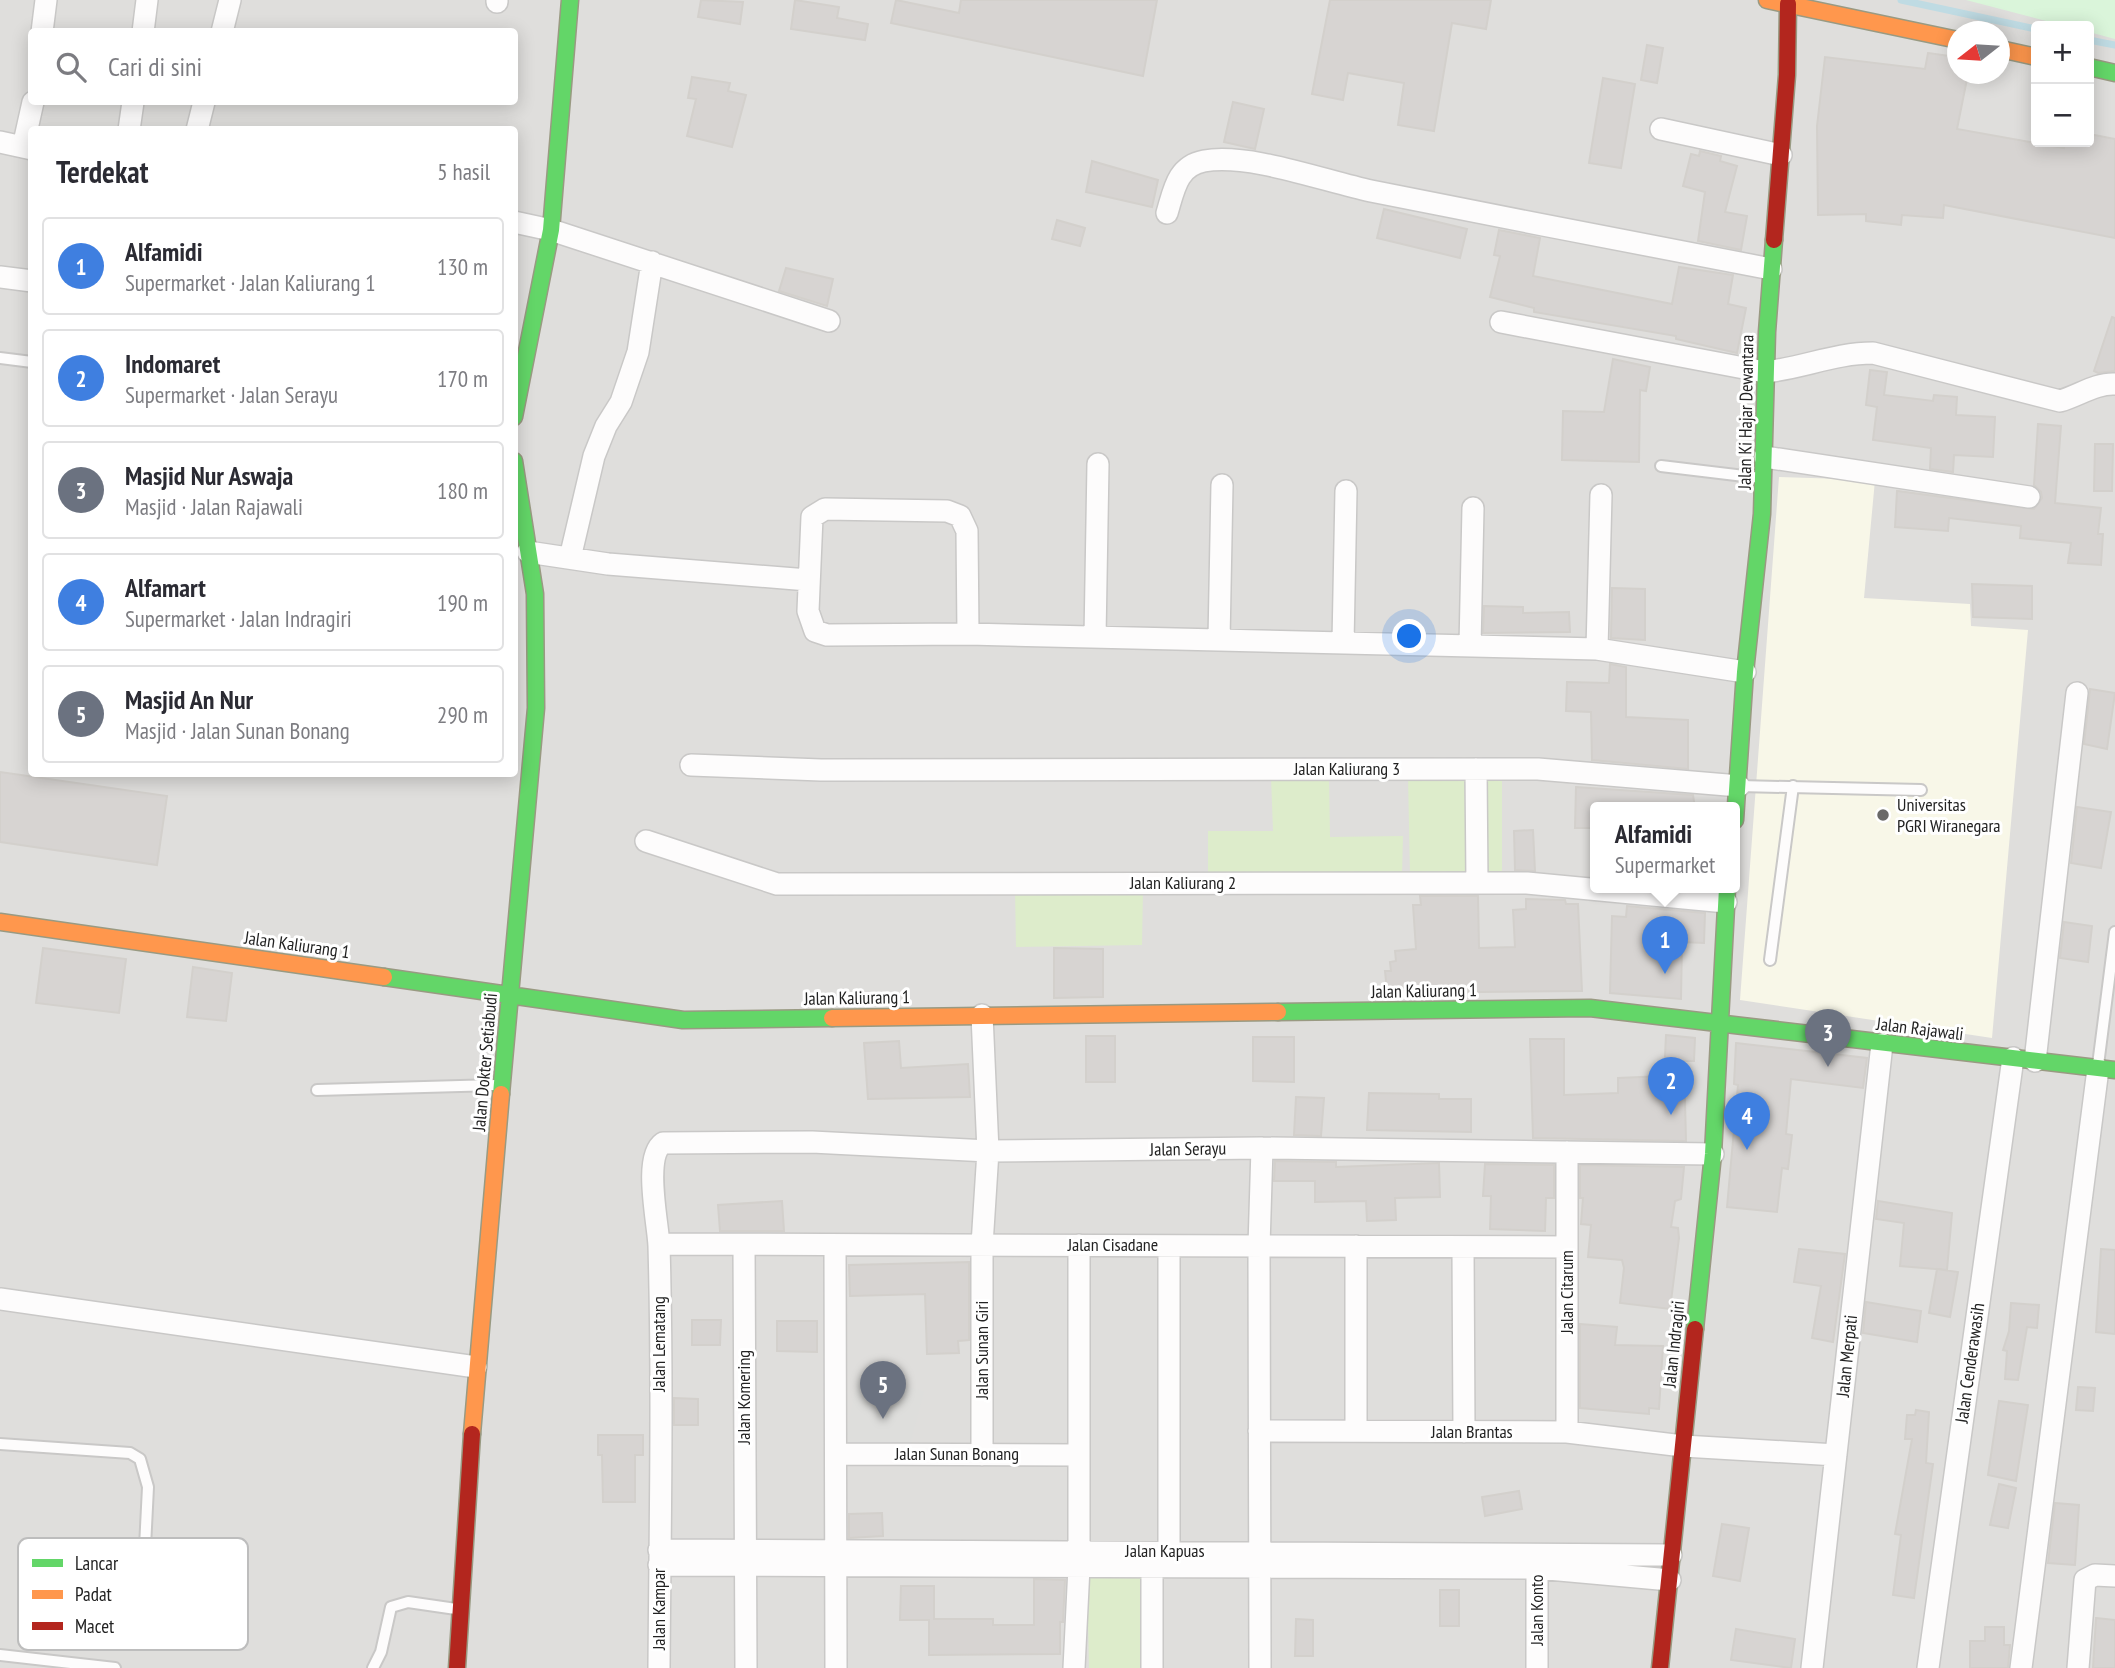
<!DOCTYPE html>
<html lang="id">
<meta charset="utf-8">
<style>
:root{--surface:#fff;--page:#f7f7f7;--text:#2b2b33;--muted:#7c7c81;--line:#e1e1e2;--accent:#0f766e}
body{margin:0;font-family:"PT Sans Narrow",sans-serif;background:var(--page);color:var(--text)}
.controls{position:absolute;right:21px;top:21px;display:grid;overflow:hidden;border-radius:7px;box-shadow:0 4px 18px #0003}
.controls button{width:63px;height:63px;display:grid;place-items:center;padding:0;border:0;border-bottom:2px solid var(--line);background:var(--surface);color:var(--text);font:35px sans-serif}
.compass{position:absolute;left:1947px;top:21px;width:63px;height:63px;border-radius:50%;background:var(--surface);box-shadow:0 4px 18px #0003;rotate:253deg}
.you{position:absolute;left:1410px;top:637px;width:24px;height:24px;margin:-18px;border:5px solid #fff;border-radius:50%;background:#1a73e8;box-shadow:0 0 0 10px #1a73e833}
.badge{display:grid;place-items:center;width:46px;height:46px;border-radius:50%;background:var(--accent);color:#fff;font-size:23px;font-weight:700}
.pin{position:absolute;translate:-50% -58px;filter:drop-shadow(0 2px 4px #0008)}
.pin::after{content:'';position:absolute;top:37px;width:24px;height:21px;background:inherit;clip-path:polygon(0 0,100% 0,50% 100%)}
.popup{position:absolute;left:1590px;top:802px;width:150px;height:91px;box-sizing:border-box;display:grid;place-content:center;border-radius:7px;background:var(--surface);filter:drop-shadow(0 2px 5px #0005);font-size:23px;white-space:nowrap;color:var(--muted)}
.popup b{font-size:26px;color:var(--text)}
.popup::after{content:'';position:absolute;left:50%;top:100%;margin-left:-14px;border:14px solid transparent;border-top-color:var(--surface)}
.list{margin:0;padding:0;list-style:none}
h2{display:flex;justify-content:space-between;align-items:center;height:91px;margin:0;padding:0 28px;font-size:30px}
h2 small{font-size:23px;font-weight:400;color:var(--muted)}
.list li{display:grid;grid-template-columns:46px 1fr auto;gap:21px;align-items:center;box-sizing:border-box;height:98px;margin:0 14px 14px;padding:0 14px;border:2px solid var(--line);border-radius:7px}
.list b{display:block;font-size:26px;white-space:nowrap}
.list p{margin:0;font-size:23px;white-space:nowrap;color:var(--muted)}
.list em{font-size:23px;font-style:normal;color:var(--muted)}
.icon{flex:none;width:38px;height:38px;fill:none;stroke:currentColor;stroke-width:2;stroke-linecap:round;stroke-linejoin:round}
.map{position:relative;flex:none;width:2115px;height:1668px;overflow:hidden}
.search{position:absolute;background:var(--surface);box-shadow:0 4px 18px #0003;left:28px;top:28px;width:490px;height:77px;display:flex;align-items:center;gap:18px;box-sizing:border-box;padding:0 24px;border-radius:7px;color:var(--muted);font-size:26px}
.panel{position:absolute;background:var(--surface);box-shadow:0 4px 18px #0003;left:28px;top:126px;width:490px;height:651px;border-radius:7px}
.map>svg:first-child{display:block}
.residential{fill:#dfdedc;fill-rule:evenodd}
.education{fill:#f8f7e8}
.religious{fill:#dededc}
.grass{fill:#ddeccb}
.park{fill:#daf5da}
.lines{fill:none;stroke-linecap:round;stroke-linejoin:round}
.stream{stroke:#bfdbe3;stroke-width:7}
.building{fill:#d7d4d2;stroke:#d3d0cc;stroke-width:2}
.lane-casing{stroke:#c9c8c7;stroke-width:14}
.street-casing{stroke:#c9c8c7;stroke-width:24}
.fast-casing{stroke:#999a82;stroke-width:19}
.slow-casing{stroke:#999a82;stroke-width:19}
.jam-casing{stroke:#999a82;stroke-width:19}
.lane{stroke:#fdfcfc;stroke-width:10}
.street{stroke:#fdfcfc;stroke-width:21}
.fast{stroke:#63d668;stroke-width:16}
.slow{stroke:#ff974d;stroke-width:16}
.jam{stroke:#b3261e;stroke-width:16}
.poi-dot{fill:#6a6968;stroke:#fff;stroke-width:2.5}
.labels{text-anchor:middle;stroke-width:6;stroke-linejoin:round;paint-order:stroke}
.street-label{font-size:18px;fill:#222;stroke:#fff}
.poi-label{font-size:18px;fill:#222;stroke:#fff;text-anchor:start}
.key{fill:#fff;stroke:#bdbdbd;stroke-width:2}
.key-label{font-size:19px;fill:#222}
</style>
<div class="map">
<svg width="2115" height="1668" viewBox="0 0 2115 1668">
<rect width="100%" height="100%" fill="#f0eeeb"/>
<!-- residential -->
<path class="residential" d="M 0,0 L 2115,0 L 2115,1668 L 0,1668 ZM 2036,26 L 2089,26 L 2089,142 L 2036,142 ZM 32,32 L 514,32 L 514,102 L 32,102 ZM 1958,32 L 2000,32 L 2000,74 L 1958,74 ZM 32,130 L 514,130 L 514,774 L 32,774 ZM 1595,808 L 1735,808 L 1735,888 L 1595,888 Z"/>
<!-- education -->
<path class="education" d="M 1779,477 L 1875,480 L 1864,598 L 1970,604 L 1971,626 L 2028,630 L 1992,1038 L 1740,1000 Z"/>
<!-- religious -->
<path class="religious" d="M 859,1376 L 924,1391 L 909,1448 L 842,1449 Z"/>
<!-- grass -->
<path class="grass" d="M 1502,775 L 1502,876 L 1410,875 L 1408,776 Z
M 1271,777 L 1329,777 L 1330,837 L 1403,836 L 1402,875 L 1208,873 L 1208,831 L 1273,831 Z
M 1143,889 L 1142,945 L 1016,947 L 1015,890 Z
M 1142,1575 L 1144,1668 L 1089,1668 L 1087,1576 Z"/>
<!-- park -->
<path class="park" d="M 1966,0 L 2115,0 L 2115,39 L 2089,32 L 2089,26 L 2065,26 Z"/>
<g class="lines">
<!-- stream -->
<path class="stream" d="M 1901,0 L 2036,29
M 2089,40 L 2115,45"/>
</g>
<!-- building -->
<path class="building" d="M 701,0 L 743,2 L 740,24 L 698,17 Z
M 795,0 L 839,7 L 837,18 L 868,24 L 865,40 L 791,29 Z
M 896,0 L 959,13 L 961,0 L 1157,0 L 1143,76 L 891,23 Z
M 1330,0 L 1491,0 L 1486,29 L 1452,23 L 1434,131 L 1398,125 L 1404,83 L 1348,73 L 1343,100 L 1312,94 Z
M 1647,45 L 1663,48 L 1657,83 L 1641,80 Z
M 1928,53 L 1957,57 L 1957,74 L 1968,74 L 1957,129 L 2064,148 L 2065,142 L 2089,142 L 2089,134 L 2115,139 L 2115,238 L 1944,205 L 1943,218 L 1902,215 L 1901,225 L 1866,221 L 1866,214 L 1818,215 L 1817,126 L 1825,57 L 1925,69 Z
M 692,77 L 730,83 L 728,91 L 746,95 L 732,147 L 687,136 L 696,99 L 688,98 Z
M 1603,78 L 1635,84 L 1621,168 L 1589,163 Z
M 1233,102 L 1264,109 L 1255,149 L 1224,142 Z
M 1700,151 L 1721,156 L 1720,161 L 1737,166 L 1725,212 L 1747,216 L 1741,250 L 1698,241 L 1705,192 L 1683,186 L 1691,154 L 1699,156 Z
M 1092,161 L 1158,180 L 1152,207 L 1086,192 Z
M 1384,209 L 1467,229 L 1460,258 L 1377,238 Z
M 1057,220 L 1085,228 L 1080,246 L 1052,239 Z
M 1499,230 L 1540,238 L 1533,276 L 1672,304 L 1679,267 L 1733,275 L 1728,304 L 1746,308 L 1737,353 L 1676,339 L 1676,336 L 1534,312 L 1534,308 L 1490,297 L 1500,256 L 1494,255 Z
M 786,268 L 833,279 L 827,306 L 779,291 Z
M 2112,317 L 2115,318 L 2115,371 L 2098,373 L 2094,371 Z
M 1613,359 L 1650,367 L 1646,391 L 1640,390 L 1639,462 L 1562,460 L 1563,411 L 1604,412 Z
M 1870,370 L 1887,372 L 1884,395 L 1933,401 L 1934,395 L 1957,397 L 1956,415 L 1995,417 L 1993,457 L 1954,455 L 1953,472 L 1930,469 L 1931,448 L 1873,440 L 1877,407 L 1866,405 Z
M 2038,424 L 2061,426 L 2055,503 L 2101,508 L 2098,534 L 2103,534 L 2101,565 L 2068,563 L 2071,543 L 2020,538 L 2021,526 L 1949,518 L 1948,531 L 1895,527 L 1897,491 L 2034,509 L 2042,498 L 2041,492 L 2034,485 Z
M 2095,444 L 2113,444 L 2112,491 L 2094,491 Z
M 1972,584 L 2032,586 L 2032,619 L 1973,617 Z
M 1612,588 L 1645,589 L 1645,640 L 1611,638 Z
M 1484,606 L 1523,607 L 1523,613 L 1569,612 L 1570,632 L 1483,633 Z
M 1610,664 L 1626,667 L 1626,717 L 1688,720 L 1688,769 L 1592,760 L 1591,712 L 1566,711 L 1567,682 L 1609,683 Z
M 2090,689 L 2115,693 L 2107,749 L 2084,744 Z
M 0,772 L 167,796 L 157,865 L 0,842 Z
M 1576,787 L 1693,795 L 1695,808 L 1595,808 L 1595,828 L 1575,828 Z
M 2077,807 L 2111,812 L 2101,868 L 2071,863 Z
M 1533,830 L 1535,871 L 1515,870 L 1514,831 Z
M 1420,896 L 1478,896 L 1479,948 L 1515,947 L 1513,910 L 1526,909 L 1526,899 L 1565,900 L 1566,904 L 1578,904 L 1582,991 L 1395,993 L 1395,990 L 1387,991 L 1385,971 L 1391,971 L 1390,962 L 1396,961 L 1395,951 L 1416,949 L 1413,905 L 1421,905 Z
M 1627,906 L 1705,913 L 1704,943 L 1682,942 L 1681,999 L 1610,993 L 1612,916 L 1626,917 Z
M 2064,922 L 2092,926 L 2088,962 L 2060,958 Z
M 43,948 L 126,959 L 119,1013 L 36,1003 Z
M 1054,948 L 1103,949 L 1103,997 L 1054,998 Z
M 193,967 L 232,973 L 226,1021 L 187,1017 Z
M 1666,1035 L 1695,1038 L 1694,1061 L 1684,1061 L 1686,1141 L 1533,1138 L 1530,1039 L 1564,1039 L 1564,1095 L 1618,1093 L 1618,1078 L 1664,1076 Z
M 1086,1036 L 1115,1036 L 1115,1082 L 1086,1082 Z
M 1253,1037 L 1294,1037 L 1294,1082 L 1253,1081 Z
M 899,1041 L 901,1068 L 968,1064 L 970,1097 L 868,1099 L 864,1043 Z
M 1736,1043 L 1867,1058 L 1863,1088 L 1791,1079 L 1786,1134 L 1792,1135 L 1788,1169 L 1782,1168 L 1777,1212 L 1727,1207 L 1738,1085 L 1734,1084 Z
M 1369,1093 L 1439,1094 L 1439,1099 L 1471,1099 L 1471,1132 L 1367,1130 Z
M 1296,1097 L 1324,1098 L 1321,1136 L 1294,1135 Z
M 1275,1161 L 1336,1162 L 1336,1167 L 1439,1163 L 1440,1197 L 1395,1198 L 1396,1220 L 1367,1221 L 1366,1201 L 1315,1202 L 1315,1181 L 1274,1181 Z
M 1485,1164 L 1554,1165 L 1554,1198 L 1546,1198 L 1545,1231 L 1490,1229 L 1491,1196 L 1483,1196 Z
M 1580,1165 L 1684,1167 L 1681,1199 L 1675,1201 L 1671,1227 L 1678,1228 L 1679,1238 L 1670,1309 L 1620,1303 L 1624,1268 L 1622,1260 L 1588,1257 L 1591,1225 L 1581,1224 L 1583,1198 L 1580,1198 Z
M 782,1201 L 784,1231 L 720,1231 L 718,1205 Z
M 1878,1201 L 1952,1213 L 1947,1270 L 1900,1266 L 1904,1223 L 1876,1219 Z
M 1799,1249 L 1845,1254 L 1833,1342 L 1812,1338 L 1821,1286 L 1794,1282 Z
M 2101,1249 L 2115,1250 L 2115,1334 L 2096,1332 Z
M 969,1262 L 969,1340 L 958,1341 L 959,1353 L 927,1354 L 925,1294 L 850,1296 L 849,1265 Z
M 1937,1269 L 1958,1272 L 1950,1317 L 1929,1313 Z
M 1866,1302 L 1921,1311 L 1917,1342 L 1863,1333 Z
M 2011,1303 L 2039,1305 L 2037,1328 L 2027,1327 L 2018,1380 L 2005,1379 L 2007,1351 L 2003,1350 L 2009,1331 Z
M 692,1320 L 721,1320 L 720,1345 L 692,1345 Z
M 777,1321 L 817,1321 L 817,1352 L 777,1351 Z
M 1580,1324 L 1617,1327 L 1615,1345 L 1663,1346 L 1659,1409 L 1649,1408 L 1649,1414 L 1580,1408 Z
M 2078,1387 L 2095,1388 L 2093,1411 L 2076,1410 Z
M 674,1398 L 698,1399 L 698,1425 L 674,1425 Z
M 1999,1401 L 2028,1405 L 2016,1481 L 1988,1475 Z
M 1916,1410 L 1929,1412 L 1926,1463 L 1933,1464 L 1914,1598 L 1893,1595 L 1901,1535 L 1895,1534 L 1912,1439 L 1905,1439 L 1907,1415 L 1915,1415 Z
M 598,1435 L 643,1435 L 643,1455 L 635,1455 L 635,1502 L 603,1502 L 602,1455 L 598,1455 Z
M 1999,1484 L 2016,1488 L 2008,1528 L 1990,1525 Z
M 1519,1491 L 1522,1509 L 1485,1516 L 1482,1497 Z
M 2055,1503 L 2079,1505 L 2075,1565 L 2048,1563 Z
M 882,1513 L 883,1536 L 849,1538 L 849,1514 Z
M 1722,1524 L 1749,1528 L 1740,1581 L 1713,1576 Z
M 1034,1579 L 1065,1580 L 1063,1622 L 1060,1622 L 1060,1654 L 929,1655 L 929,1620 L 900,1620 L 901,1586 L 934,1586 L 934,1619 L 993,1619 L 993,1625 L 1034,1625 Z
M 1440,1590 L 1459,1590 L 1459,1626 L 1440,1626 Z
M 2096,1618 L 2115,1620 L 2115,1668 L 2093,1668 Z
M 1296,1619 L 1313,1620 L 1313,1656 L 1295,1656 Z
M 1985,1627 L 2004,1627 L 2004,1645 L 2010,1645 L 2008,1668 L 1970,1668 L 1970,1641 L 1985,1641 Z
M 1736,1629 L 1795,1639 L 1791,1668 L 1731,1660 Z"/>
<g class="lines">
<defs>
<path id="lane" d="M 0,358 L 32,362
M 1661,466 L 1761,478
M 1739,786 L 1921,790
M 1770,960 L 1793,786
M 2098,1065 L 2115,932
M 317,1090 L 496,1085
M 0,1444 L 130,1453 L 140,1459 L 148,1487 L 141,1627
M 0,1655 L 115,1668
M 373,1668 L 381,1652 L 391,1607 L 408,1602 L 456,1609"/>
<path id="street" d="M 497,0 L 497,2
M 42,32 L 46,0
M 143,32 L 147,0
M 222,32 L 230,0
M 1661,129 L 1781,155
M 129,130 L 133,102
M 197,130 L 204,102
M 0,142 L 32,149
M 23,147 L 33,102
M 1167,213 C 1174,190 1177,166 1204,161 C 1250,153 1324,181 1371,191 C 1504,218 1638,243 1771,269
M 514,222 L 551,230 L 829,321
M 0,277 L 32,281
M 1501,322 L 1765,372 C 1803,368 1835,353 1873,353 L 2060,401 C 2078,396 2096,383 2115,384
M 1765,457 L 2029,497
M 528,552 L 608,564 L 808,580
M 570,558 L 594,456 L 606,426 L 621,402 L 638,352 L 652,262
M 968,634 L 967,531 L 960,516 L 947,511 L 825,509 L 812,517 L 808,611 L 815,631 L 827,635 L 968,634 L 1597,649 L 1745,672
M 1095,637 L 1098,464
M 1219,640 L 1222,485
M 1343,643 L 1346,491
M 1470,646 L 1473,508
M 1597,649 L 1601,495
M 691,765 L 821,770 L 1538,769 L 1739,786
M 1476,769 L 1477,883
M 646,841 L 777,884 L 1527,883 L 1726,902
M 982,1015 L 988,1151 L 982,1245 L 982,1455
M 2035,1061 L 2077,693
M 659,1244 L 1567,1247
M 744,1245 L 746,1668
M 835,1245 L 836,1668
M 1169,1246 L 1169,1551
M 1356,1246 L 1356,1431
M 1463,1247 L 1464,1432
M 0,1299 L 476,1367
M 1259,1431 L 1567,1432 L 1683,1446 L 1836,1455
M 1567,1432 L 1567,1152
M 836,1454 L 1079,1455
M 659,1550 L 1671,1555
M 659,1565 L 1537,1568 L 1670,1580
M 1152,1567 L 1152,1668
M 659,1668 C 660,1527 663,1386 659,1246 C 658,1222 643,1157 663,1143 L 812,1142 L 988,1151 L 1262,1148 L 1713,1154
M 1074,1668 L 1079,1567 L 1079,1245
M 1260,1668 L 1259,1246 L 1262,1148
M 1537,1668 L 1537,1555
M 1812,1668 L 1882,1044
M 1928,1668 L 2013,1058
M 2021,1668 L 2098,1069
M 2078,1668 L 2085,1580 L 2095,1575 L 2115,1576"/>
<path id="fast" d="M 2089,67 L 2115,73
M 514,417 L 551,230 L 570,0
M 1735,820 L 1745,672 L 1762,514 L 1767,332 L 1774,240
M 384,977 L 683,1020 L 832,1018
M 1278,1012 L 1590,1008 L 2115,1070
M 501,1094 L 536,708 L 535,594 L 514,461
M 1695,1329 L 1713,1154 L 1727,888"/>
<path id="slow" d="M 1767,0 L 1958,40
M 2000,49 L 2036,57
M 0,922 L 384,977
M 832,1018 L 1278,1012
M 472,1434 L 501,1094"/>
<path id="jam" d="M 1774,240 L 1787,75 L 1788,4
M 457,1668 L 472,1434
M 1660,1668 L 1695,1329"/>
</defs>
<!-- lane casing -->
<use href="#lane" class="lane-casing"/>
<!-- street casing -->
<use href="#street" class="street-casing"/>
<!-- fast casing -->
<use href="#fast" class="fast-casing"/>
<!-- slow casing -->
<use href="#slow" class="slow-casing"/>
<!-- jam casing -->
<use href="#jam" class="jam-casing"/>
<!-- lane -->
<use href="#lane" class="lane"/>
<!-- street -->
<use href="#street" class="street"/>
<!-- fast -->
<use href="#fast" class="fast"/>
<!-- slow -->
<use href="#slow" class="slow"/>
<!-- jam -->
<use href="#jam" class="jam"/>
</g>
<!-- markers -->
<circle class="poi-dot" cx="1883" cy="815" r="7"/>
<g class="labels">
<!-- street labels -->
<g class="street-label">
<text transform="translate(1746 412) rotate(-89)" y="6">Jalan Ki Hajar Dewantara</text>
<text x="1347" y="775">Jalan Kaliurang 3</text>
<text x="1183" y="889">Jalan Kaliurang 2</text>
<text transform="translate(297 945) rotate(8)" y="6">Jalan Kaliurang 1</text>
<text transform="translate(1424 991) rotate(-1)" y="6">Jalan Kaliurang 1</text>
<text transform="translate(857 998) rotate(-1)" y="6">Jalan Kaliurang 1</text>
<text transform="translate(1920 1029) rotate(7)" y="6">Jalan Rajawali</text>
<text transform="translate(485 1062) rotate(-85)" y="6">Jalan Dokter Setiabudi</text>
<text transform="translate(1188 1149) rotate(-1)" y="6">Jalan Serayu</text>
<text x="1113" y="1251">Jalan Cisadane</text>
<text transform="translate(1567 1292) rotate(-90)" y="6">Jalan Citarum</text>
<text transform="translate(659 1344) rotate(-90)" y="6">Jalan Lematang</text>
<text transform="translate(1674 1344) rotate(-84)" y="6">Jalan Indragiri</text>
<text transform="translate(982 1350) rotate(-90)" y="6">Jalan Sunan Giri</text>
<text transform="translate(1847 1356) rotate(-84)" y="6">Jalan Merpati</text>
<text transform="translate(1970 1363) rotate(-82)" y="6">Jalan Cenderawasih</text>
<text transform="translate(744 1397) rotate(-90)" y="6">Jalan Komering</text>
<text x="1472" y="1438">Jalan Brantas</text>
<text x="957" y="1460">Jalan Sunan Bonang</text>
<text x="1165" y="1557">Jalan Kapuas</text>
<text transform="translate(659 1609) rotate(-90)" y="6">Jalan Kampar</text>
<text transform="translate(1537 1610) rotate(-90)" y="6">Jalan Konto</text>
</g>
<!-- poi labels -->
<g class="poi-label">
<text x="1897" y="811">Universitas<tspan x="1897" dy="21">PGRI Wiranegara</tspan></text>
</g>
</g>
<!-- legend -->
<rect x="18" y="1538" width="230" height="112" rx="10" class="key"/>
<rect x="32" y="1559" width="31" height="8" fill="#63d668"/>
<rect x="32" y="1590" width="31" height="9" fill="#ff974d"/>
<rect x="32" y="1622" width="31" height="8" fill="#b3261e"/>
<g class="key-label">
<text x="75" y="1570">Lancar</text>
<text x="75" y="1601">Padat</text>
<text x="75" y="1633">Macet</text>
</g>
</svg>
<div class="controls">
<button>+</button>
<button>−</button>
</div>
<svg class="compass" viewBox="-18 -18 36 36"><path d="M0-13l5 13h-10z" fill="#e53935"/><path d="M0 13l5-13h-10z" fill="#7c7c81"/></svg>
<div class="you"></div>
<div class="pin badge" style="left:1665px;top:974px;background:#3f7fe0">1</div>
<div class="popup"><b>Alfamidi</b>Supermarket</div>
<div class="pin badge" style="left:1671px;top:1115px;background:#3f7fe0">2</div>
<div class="pin badge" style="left:1828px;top:1067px;background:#6b7280">3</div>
<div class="pin badge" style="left:1747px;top:1150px;background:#3f7fe0">4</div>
<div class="pin badge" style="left:883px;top:1419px;background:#6b7280">5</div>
<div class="search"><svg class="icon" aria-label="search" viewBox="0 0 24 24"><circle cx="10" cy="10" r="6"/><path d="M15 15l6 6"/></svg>Cari di sini</div>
<section class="panel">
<h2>Terdekat<small>5 hasil</small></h2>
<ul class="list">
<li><span class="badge" style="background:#3f7fe0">1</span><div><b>Alfamidi</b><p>Supermarket · Jalan Kaliurang 1</p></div><em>130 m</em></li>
<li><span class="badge" style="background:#3f7fe0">2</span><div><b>Indomaret</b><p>Supermarket · Jalan Serayu</p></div><em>170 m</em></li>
<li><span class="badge" style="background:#6b7280">3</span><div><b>Masjid Nur Aswaja</b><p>Masjid · Jalan Rajawali</p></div><em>180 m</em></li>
<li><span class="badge" style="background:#3f7fe0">4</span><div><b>Alfamart</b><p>Supermarket · Jalan Indragiri</p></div><em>190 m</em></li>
<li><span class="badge" style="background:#6b7280">5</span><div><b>Masjid An Nur</b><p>Masjid · Jalan Sunan Bonang</p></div><em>290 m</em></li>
</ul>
</section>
</div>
